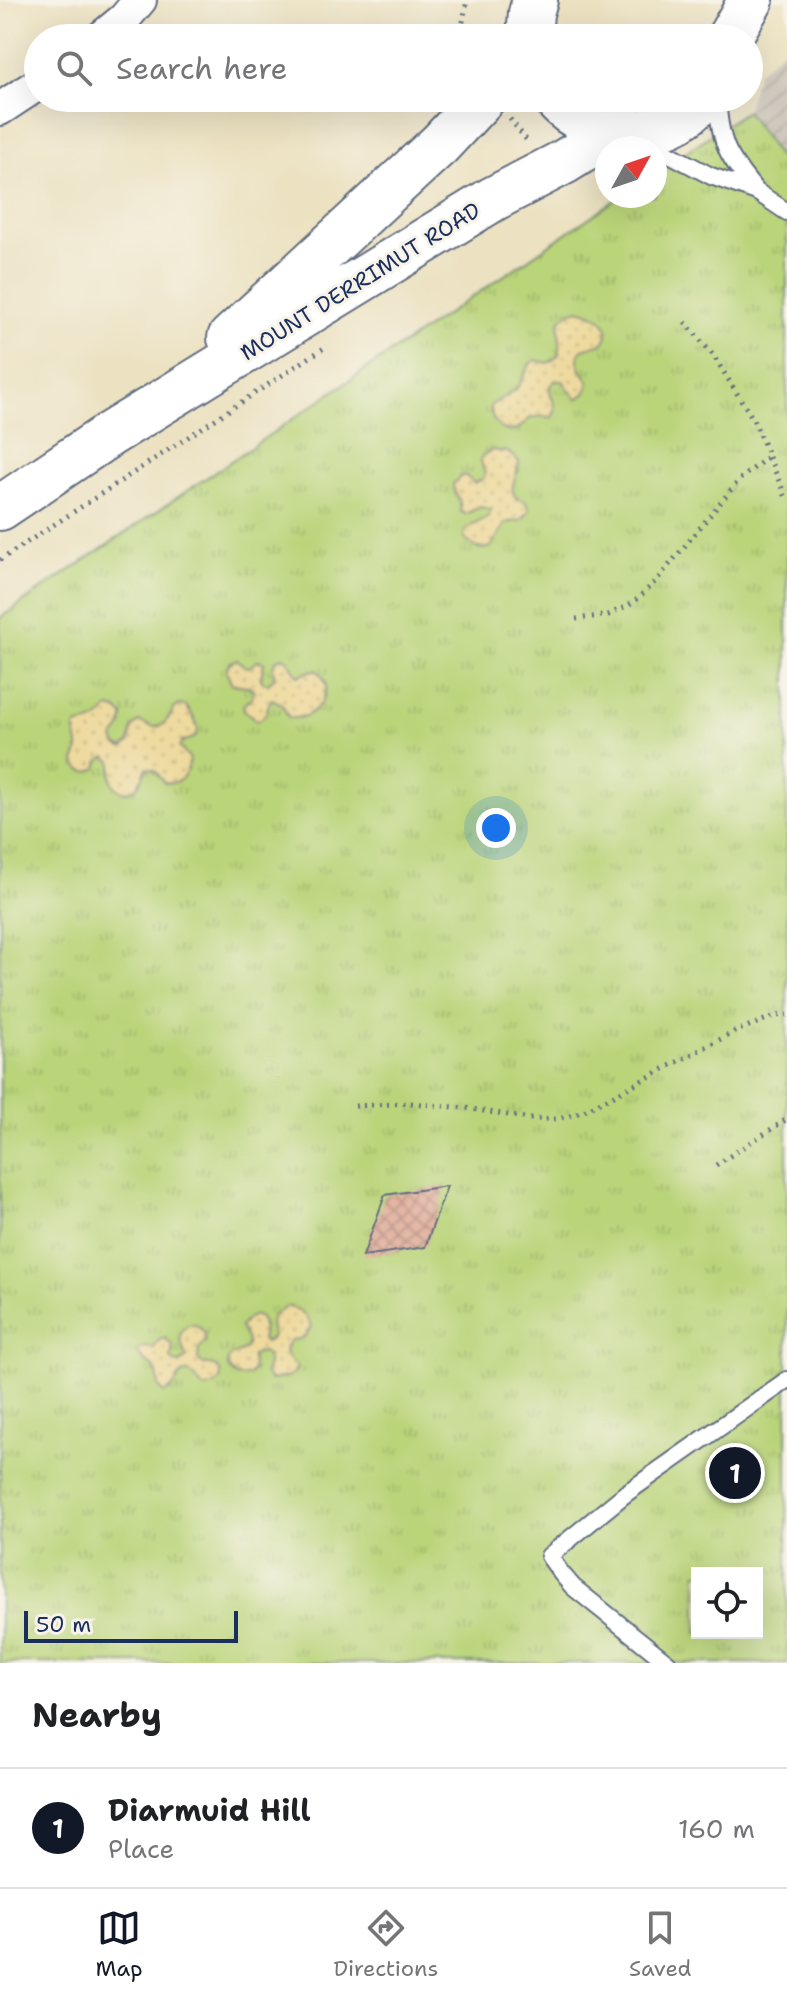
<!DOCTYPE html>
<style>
:root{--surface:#fff;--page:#f2f2f2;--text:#202124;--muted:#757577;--line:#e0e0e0;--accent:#111827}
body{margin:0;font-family:"Shantell Sans",sans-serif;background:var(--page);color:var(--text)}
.controls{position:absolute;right:24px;bottom:24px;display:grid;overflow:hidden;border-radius:0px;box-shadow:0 8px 32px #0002}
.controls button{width:72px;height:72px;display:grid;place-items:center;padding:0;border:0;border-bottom:2px solid var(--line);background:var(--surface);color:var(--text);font:40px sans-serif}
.compass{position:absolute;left:595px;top:136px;width:72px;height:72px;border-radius:50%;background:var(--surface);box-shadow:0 8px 32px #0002;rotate:50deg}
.scale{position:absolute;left:24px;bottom:20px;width:214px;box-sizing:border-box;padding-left:8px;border:4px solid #1b2f5e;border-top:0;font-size:22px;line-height:28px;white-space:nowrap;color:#1b2f5e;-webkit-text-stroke:6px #f7f3e8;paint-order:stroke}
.you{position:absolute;left:496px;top:828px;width:28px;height:28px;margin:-20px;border:6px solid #fff;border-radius:50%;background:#1a73e8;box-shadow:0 0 0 12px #1a73e833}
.badge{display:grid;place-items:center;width:52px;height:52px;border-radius:50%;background:var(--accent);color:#fff;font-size:26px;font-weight:700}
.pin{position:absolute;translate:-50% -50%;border:4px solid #fff;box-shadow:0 2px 8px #0006}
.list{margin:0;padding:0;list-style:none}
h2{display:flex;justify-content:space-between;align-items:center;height:104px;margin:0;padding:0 32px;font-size:34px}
h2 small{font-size:26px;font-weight:400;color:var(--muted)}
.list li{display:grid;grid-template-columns:52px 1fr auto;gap:24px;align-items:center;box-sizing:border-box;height:120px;padding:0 32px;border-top:2px solid var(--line)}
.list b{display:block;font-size:30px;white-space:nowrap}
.list p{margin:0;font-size:26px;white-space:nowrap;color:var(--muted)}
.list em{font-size:26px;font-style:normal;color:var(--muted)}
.icon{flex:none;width:44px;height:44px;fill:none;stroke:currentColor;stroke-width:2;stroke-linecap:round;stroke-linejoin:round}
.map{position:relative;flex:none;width:787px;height:1663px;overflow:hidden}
.search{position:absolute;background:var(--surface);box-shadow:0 8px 32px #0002;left:24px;right:24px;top:24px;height:88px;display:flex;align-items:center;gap:20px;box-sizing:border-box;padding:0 28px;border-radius:44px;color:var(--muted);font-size:30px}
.sheet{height:224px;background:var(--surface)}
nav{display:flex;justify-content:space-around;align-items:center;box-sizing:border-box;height:112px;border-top:2px solid var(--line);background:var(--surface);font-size:22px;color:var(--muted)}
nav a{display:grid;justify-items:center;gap:4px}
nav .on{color:var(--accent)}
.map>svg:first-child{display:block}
.industrial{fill:url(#industrial-furrows)}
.grass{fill:url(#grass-tufts);stroke:#6a826c;stroke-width:2;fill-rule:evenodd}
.sand{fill:url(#sand-dots);stroke:#84847e;stroke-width:2}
.building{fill:url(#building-cross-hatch)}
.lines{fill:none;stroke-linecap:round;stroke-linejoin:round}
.lane-casing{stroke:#646e81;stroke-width:20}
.street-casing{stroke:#646e81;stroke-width:36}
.primary-casing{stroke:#646e81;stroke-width:48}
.path{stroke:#646e81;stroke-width:5;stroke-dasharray:2 6;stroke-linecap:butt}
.lane{stroke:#fff;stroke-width:16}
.street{stroke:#fff;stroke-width:32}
.primary{stroke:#fff;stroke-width:44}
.labels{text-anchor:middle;stroke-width:6;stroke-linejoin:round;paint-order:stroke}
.street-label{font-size:22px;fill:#1b2f5e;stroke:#f7f3e8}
</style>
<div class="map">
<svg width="787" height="1663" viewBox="0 0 787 1663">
<defs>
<pattern id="industrial-furrows" width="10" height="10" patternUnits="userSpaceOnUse" patternTransform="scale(2)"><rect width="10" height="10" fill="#cbc3b8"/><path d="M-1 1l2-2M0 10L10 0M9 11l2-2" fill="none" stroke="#aea8a1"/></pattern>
<pattern id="grass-tufts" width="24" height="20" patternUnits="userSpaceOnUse" patternTransform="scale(2)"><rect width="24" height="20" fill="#bad479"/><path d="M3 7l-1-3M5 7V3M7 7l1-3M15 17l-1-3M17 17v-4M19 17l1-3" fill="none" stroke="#9fb66b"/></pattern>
<pattern id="sand-dots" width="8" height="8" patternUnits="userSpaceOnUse" patternTransform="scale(2)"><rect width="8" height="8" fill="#eeda9e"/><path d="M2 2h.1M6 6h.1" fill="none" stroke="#ccbb8a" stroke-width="1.8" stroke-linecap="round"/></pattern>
<pattern id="building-cross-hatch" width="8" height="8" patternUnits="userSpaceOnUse" patternTransform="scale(2)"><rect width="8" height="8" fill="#e1ad9a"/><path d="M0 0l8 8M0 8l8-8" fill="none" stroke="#b68d81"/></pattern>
</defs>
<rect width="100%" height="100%" fill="#f7f3e8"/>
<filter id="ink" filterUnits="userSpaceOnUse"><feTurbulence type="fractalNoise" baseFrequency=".0125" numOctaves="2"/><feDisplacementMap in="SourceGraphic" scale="16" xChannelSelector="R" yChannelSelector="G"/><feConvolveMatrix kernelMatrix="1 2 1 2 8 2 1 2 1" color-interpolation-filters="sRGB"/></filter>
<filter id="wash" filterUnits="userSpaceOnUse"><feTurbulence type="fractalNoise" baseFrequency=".006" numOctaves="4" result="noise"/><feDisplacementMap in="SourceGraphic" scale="32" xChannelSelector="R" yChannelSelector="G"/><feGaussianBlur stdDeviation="1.8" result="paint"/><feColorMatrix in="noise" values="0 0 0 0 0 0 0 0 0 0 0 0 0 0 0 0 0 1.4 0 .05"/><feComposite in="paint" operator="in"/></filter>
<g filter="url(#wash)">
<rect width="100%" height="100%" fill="#ece2c2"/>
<!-- industrial -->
<path class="industrial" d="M 787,46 L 787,169 L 746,111 L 758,72 Z"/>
<!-- grass -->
<path class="grass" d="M 746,111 L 787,169 L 787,1663 L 0,1663 L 0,618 L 621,196 L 655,196 L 655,173 ZM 697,1573 L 757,1573 L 757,1633 L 697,1633 Z"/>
<!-- sand -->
<path class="sand" d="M 579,309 C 596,313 616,324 603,343 L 582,349 C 573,362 582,370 589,382 C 588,391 585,395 577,399 C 571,393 568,387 563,381 L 555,381 L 550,386 C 548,398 561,405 552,417 C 545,417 537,415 531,418 C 525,421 522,428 515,430 C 500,435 489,417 491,405 L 516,390 L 530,364 L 535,360 L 548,363 C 570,352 555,339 560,320 L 572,311 Z
M 492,450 L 508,452 L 519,462 C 519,472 508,489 515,496 C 522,503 524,496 530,510 L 522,520 L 506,523 L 491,547 C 485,549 479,550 473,546 C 451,530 475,525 484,519 C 490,516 489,515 491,509 L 480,507 L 465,514 L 460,511 C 462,496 453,496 453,484 L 461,476 L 466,476 L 474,483 L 483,479 L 485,474 L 481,461 L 482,456 Z
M 282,657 L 287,659 L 298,676 L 312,670 L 318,671 C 322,676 327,682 326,689 C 324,707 305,722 288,717 L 282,704 L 272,699 C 265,708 269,716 257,721 L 244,710 L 243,705 L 252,697 L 254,691 C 248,683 239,687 231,683 L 226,671 L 229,663 L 237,659 L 244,666 L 249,667 L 259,660 L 264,663 L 261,679 L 263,682 L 268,683 L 274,678 L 273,666 L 276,660 Z
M 178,705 L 186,706 C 195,719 209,738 183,741 L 179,747 L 190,759 C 188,775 180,785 164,783 L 155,770 L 147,768 C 144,773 142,780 138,785 C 131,795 116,793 112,781 C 110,775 113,768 112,761 L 106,757 L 99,761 L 97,768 C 88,774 83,773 75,765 C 75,759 77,754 78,749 C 79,740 74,735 75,727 C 82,722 90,725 96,720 C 101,717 105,712 109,708 L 117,710 L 123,715 C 124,725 121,730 114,737 L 116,745 L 123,748 L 129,743 L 133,727 L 139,722 C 144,723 148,726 153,727 C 166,729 170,712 178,705 Z
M 288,1306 C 300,1309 307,1315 311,1326 C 306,1337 302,1340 291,1340 C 280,1350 287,1358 297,1366 C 295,1377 280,1379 270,1380 L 265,1373 C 268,1365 271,1358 263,1352 L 256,1353 L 252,1356 L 253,1369 L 250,1375 C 244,1376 243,1378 237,1376 C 233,1374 230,1371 228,1367 C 224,1350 244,1356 247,1345 C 248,1339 243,1332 240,1327 L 248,1318 L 254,1315 L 260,1318 L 263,1324 L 262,1340 L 265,1342 L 270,1339 L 272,1336 L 270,1323 L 273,1315 Z
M 188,1325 L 197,1325 L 204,1333 L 206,1341 L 199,1349 L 198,1359 C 206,1369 208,1362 216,1367 C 228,1376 216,1389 203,1388 L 194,1376 L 188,1372 C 174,1375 178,1389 164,1393 L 159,1387 C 156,1356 151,1373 138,1353 L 140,1348 L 148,1346 L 153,1349 L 159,1340 L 165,1338 L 173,1346 L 171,1358 L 174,1362 L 180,1363 L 186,1358 C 183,1344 174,1335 188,1325 Z"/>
<g id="blocks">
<!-- building -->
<path class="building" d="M 447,1186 L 425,1247 L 363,1256 L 385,1195 Z"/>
</g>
</g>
<g filter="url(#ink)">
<use href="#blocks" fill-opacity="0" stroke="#646e81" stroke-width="2"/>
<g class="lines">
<defs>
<path id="lane" d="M 717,98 C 720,144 727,156 756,191
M 645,141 L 711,176 L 757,192 L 787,212
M 668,1663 L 573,1587 L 561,1573 L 549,1556 L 625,1494 L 787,1380"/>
<path id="street" d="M 101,38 L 124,19 L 140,0
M 0,109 L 38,84"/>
<path id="primary" d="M 529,38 L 531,13 L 535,0
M 729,38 L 751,0
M 554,98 C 592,141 667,145 703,98
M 230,338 L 440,144 L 483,98
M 0,508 L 110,434 L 493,199 L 564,162 L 613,132"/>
</defs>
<!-- lane casing -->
<use href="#lane" class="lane-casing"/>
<!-- street casing -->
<use href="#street" class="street-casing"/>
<!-- primary casing -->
<use href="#primary" class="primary-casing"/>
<!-- path -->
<path class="path" d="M 58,38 L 74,27
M 460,38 L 467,0
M 510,119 L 528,142
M 685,322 L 713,355 L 753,419 L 787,500
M 0,560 L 327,346
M 576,619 L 608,615 L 634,602 L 656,581 L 740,479 L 769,456
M 355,1106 L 410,1103 L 466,1108 L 531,1119 L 557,1119 L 582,1112 L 736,1031 L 775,1016 L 787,1015
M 716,1165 L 787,1119"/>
<!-- lane -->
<use href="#lane" class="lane"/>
<!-- street -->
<use href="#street" class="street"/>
<!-- primary -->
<use href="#primary" class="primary"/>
</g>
</g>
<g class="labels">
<!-- street labels -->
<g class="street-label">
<text transform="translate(360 281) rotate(-32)" y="8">MOUNT DERRIMUT ROAD</text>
</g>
</g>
</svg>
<div class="controls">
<button><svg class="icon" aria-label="locate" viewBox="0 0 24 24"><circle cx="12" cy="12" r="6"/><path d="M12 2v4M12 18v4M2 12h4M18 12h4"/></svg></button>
</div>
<svg class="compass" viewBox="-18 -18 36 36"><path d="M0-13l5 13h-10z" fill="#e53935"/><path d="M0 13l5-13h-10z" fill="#757577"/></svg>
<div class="scale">50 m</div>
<div class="you"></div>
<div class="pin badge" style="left:735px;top:1473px">1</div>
<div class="search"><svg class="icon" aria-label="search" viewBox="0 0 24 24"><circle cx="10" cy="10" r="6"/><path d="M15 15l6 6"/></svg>Search here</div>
</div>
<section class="sheet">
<h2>Nearby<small></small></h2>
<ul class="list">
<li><span class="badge">1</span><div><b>Diarmuid Hill</b><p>Place</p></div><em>160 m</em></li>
</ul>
</section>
<nav>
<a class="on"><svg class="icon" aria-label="map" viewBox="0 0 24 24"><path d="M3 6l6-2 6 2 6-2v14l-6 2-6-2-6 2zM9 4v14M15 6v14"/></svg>Map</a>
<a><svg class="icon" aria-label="directions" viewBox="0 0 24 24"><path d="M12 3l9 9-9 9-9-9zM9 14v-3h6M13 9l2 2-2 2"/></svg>Directions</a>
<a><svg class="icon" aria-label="saved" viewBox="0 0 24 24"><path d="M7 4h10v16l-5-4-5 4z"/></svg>Saved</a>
</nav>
